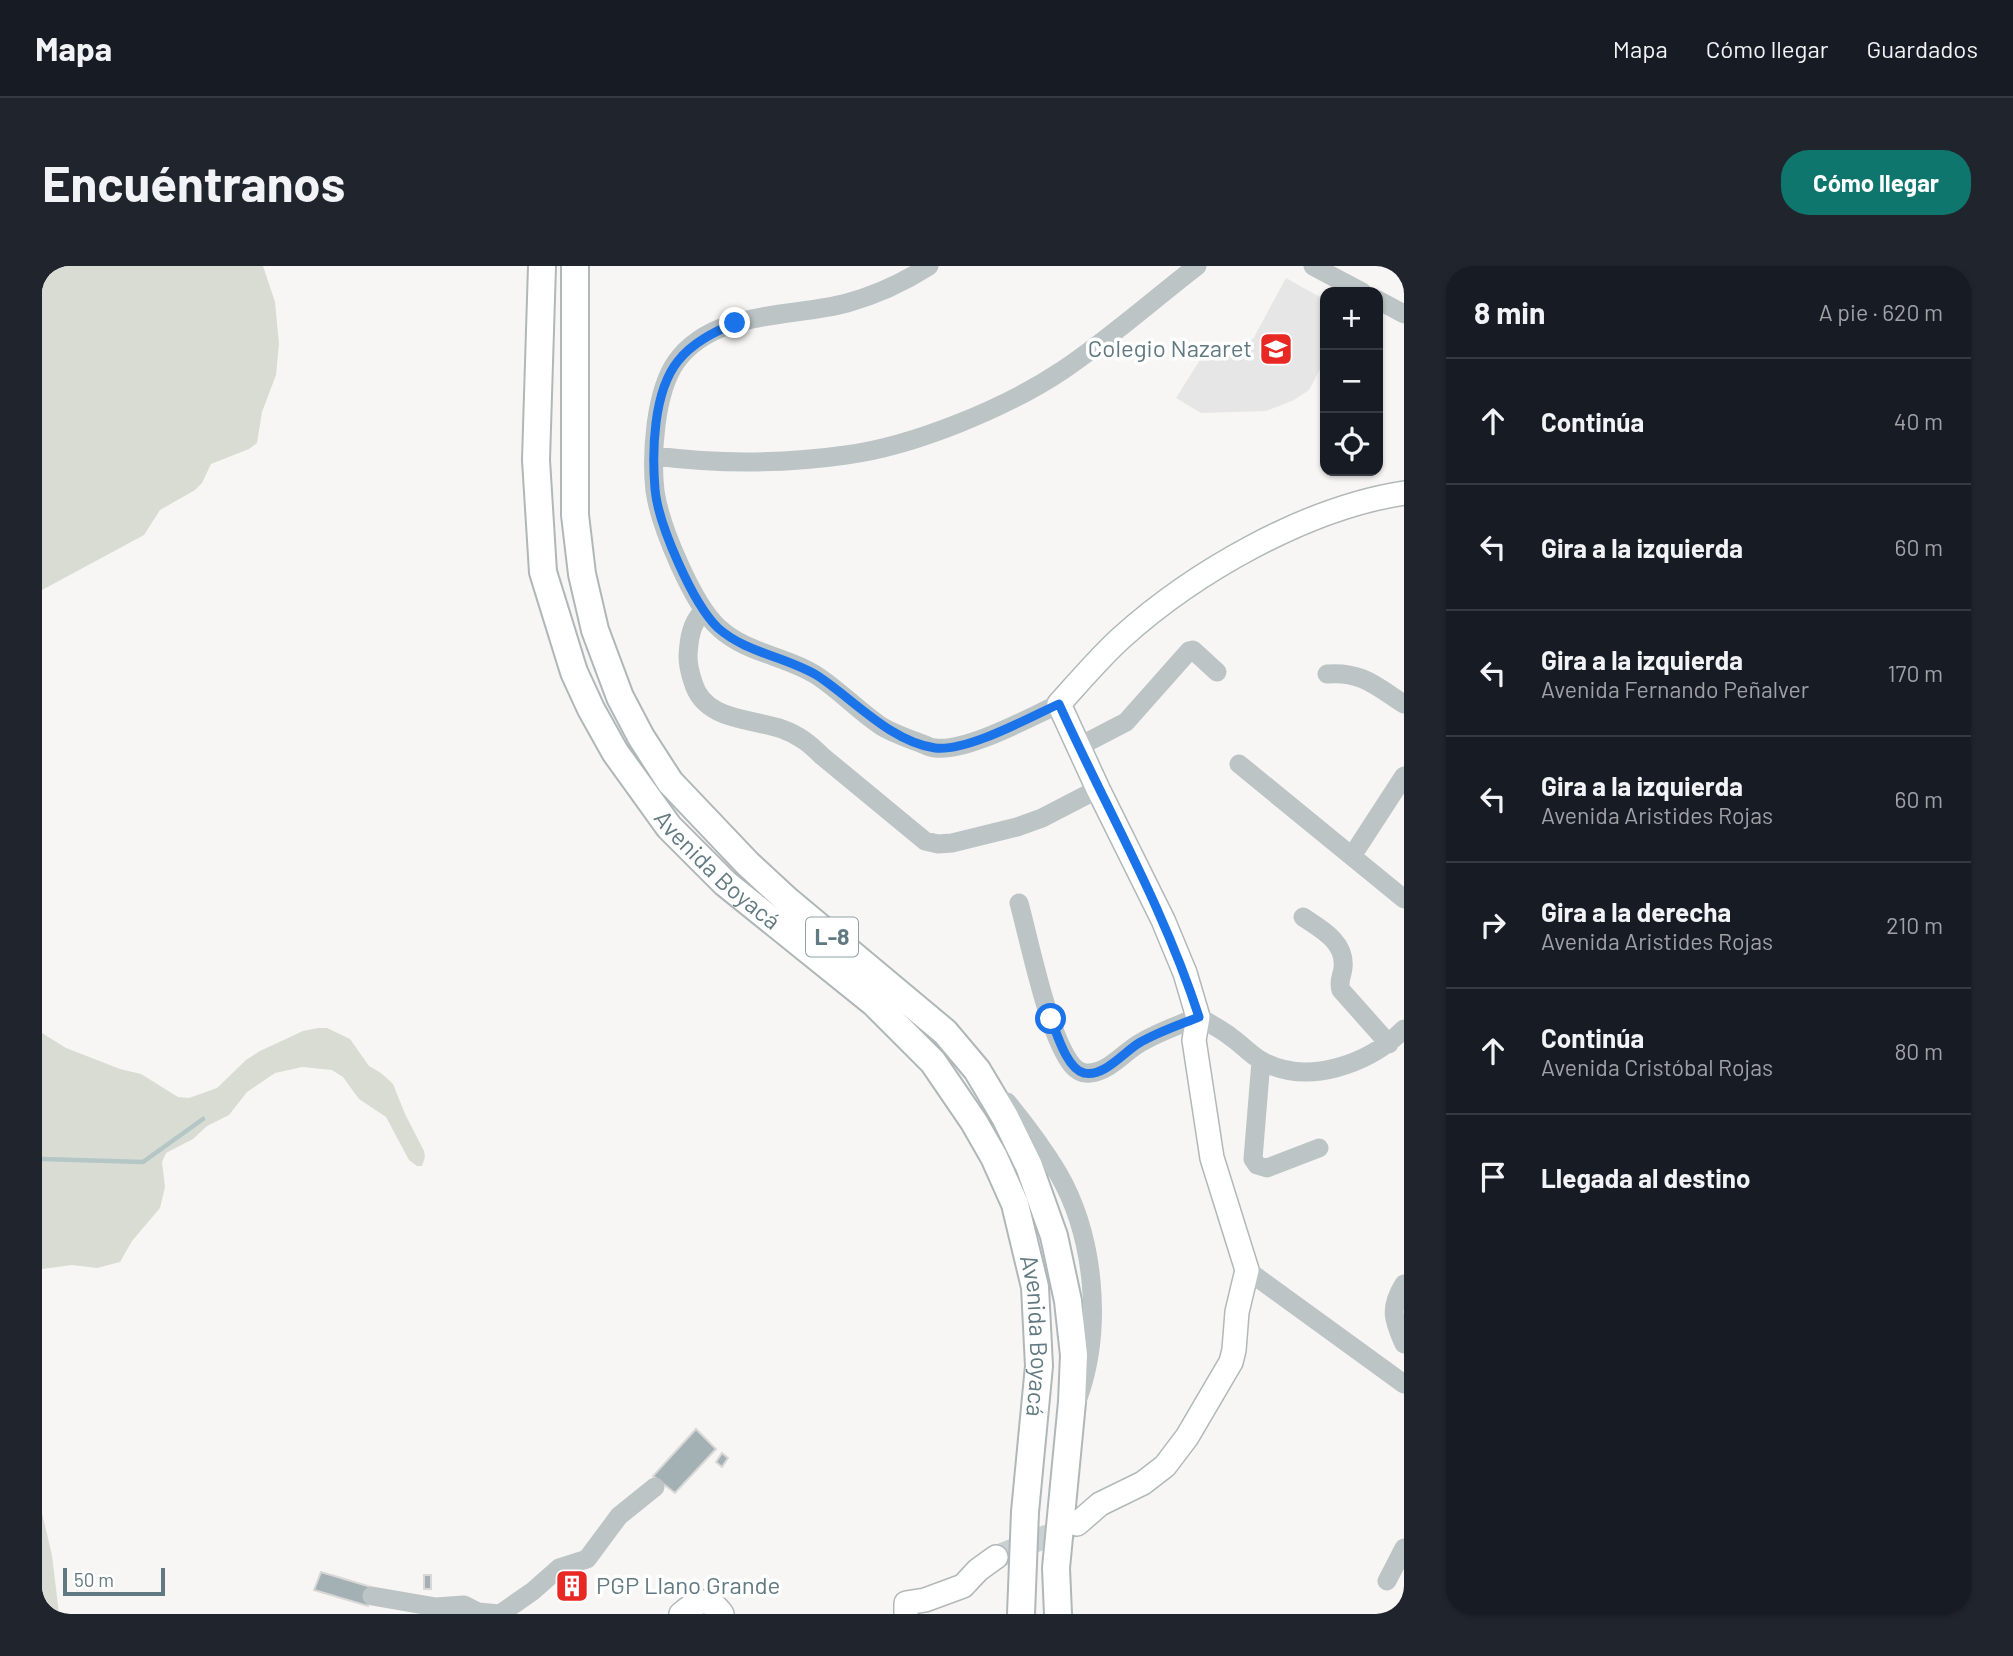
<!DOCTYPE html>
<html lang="es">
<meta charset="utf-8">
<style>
:root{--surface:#171b24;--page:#20242c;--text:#f1f3f6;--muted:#9ea1a6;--line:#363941;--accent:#0f766e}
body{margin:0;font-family:Barlow,sans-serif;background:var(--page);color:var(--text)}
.controls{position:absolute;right:21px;top:21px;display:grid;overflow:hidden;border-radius:14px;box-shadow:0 2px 5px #0004}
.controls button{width:63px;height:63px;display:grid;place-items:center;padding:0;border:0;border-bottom:2px solid var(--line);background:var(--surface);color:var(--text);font:35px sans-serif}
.scale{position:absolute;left:21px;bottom:18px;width:102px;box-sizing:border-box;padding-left:7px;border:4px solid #617980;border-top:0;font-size:19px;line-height:24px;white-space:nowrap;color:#617980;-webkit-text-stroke:5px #fff;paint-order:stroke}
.stop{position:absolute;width:21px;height:21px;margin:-16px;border:5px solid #1a73e8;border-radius:50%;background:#fff}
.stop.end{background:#1a73e8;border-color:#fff;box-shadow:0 2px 7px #0008}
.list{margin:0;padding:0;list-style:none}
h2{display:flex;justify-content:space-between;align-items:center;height:91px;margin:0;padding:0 28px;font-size:30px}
h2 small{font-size:23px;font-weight:400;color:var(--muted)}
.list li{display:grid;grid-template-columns:46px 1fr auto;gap:21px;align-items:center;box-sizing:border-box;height:126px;padding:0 28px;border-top:2px solid var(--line)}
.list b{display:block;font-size:26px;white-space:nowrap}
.list p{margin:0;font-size:23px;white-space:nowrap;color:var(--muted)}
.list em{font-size:23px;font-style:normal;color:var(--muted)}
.icon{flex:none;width:38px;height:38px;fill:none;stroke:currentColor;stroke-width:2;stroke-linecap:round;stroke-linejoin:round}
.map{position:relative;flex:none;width:1362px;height:1348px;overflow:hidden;border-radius:28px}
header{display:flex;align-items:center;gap:42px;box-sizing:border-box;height:98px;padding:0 35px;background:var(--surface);border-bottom:2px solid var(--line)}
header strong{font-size:33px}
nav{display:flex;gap:38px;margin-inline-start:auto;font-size:24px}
.intro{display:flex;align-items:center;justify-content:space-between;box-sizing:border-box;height:168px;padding:0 42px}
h1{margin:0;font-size:49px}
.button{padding:18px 32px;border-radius:28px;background:var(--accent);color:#fff;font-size:24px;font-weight:700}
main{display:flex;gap:42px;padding:0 42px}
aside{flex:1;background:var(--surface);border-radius:28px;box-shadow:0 2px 5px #0004}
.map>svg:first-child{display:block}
.built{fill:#e5e6e5}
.green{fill:#d8dcd3}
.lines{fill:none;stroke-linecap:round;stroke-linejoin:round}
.stream{stroke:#b5c6c7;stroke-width:4.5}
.building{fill:#a4b1b4;stroke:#d9d8d6;stroke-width:2}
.major-tunnel{stroke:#cad0d1;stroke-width:23;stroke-dasharray:23 11;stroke-linecap:butt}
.major-casing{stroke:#b1b8ba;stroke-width:26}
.highway-casing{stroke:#b0b7b9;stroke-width:30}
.minor{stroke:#bdc4c6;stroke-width:19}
.major{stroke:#fff;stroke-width:23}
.highway{stroke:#fff;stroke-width:26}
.route{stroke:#1a73e8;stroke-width:9}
.labels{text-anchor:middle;stroke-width:7;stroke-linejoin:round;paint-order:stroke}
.shield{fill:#fff;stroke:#90a1a6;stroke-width:2}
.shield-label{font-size:23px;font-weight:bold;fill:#617980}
.poi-label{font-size:24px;fill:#617980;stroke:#fff;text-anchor:end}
.street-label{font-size:24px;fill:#617980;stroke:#fff}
</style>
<header>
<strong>Mapa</strong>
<nav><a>Mapa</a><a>Cómo llegar</a><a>Guardados</a></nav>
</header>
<div class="intro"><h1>Encuéntranos</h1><a class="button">Cómo llegar</a></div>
<main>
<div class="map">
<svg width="1362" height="1348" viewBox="0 0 1362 1348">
<rect width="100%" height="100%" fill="#f7f6f4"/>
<!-- built -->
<path class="built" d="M 1244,12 L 1283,34 L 1283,94 L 1267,124 L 1250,135 L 1224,145 L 1159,147 L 1134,132 L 1158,94 L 1211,73 Z"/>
<!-- green -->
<path class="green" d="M 0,0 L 221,0 L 233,36 L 237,78 L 234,109 L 220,146 L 215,177 L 207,183 L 169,198 L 160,217 L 153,224 L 118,244 L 102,269 L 0,324 Z
M 276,762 L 285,762 L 308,773 L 327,800 L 339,807 L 351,818 L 363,848 L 382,885 L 383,891 L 380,900 L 375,900 L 367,894 L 344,851 L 317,833 L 301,811 L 290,804 L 260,801 L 233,807 L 205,826 L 187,849 L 165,860 L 151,873 L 124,887 L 120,896 L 123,921 L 118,942 L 90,975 L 78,996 L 55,1002 L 30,999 L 0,1003 L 0,767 L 24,782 L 78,803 L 99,808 L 136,831 L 147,832 L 175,822 L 204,794 L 218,785 L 261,765 Z
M 0,1247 L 10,1289 L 17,1348 L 0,1348 Z"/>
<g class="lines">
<!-- stream -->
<path class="stream" d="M 0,893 L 101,896 L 161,853"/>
</g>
<!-- building -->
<path class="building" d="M 654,1163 L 674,1183 L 633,1227 L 611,1210 Z
M 680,1187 L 686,1192 L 680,1201 L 674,1196 Z
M 279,1306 L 329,1321 L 326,1340 L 272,1324 Z
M 535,1306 L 545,1325 L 525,1335 L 515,1316 Z
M 382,1309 L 389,1309 L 389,1323 L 382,1323 Z"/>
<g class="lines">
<!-- major-tunnel -->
<path class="major-tunnel" d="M 954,1291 L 1032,1259"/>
<defs>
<path id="major" d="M 1035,1258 L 1058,1238 L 1101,1217 L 1123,1200 L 1145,1171 L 1189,1096 L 1192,1084 L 1195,1046 L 1205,1004 L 1170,892 L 1152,774 L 1156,751 L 1143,707 L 1121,654 L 1056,523 L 1017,438 C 1037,416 1057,392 1079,372 C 1152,306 1264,242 1362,227
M 639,1348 C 654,1335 667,1329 680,1348
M 864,1348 L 864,1337 L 883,1334 L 921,1320 L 936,1304 L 954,1291"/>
<g id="highway">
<path id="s1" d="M 500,0 L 494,194 L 501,306 L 532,406 L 549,443 L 573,486 L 627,561 L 683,617 L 832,737 L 891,796 L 932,856 L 952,891 L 973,938 L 993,1021 L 997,1100 L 983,1246 L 979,1348"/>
<path d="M 533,0 L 533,249 L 540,308 L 553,364 L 578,431 L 599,471 L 628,516 L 668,558 L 706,598 L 745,634 L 903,766 L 935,804 L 963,851 L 987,900 L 1012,970 L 1026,1035 L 1032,1089 L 1030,1136 L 1014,1302 L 1016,1348"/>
</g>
</defs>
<!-- major casing -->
<use href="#major" class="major-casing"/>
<!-- highway casing -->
<use href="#highway" class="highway-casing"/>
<!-- minor -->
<path class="minor" d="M 887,0 C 862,16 834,29 805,37 C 750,52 672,43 634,96 C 613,126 609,189 613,225 C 618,260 651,339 677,362 C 705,388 746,390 777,411 C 799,426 817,445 839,460 C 850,467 865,472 878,477 C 882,478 888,482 893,482 C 925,486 986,452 1017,438
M 1271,0 L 1320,26
M 1336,34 L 1362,48
M 613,190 C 675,198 741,198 804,189 C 872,180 964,142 1021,104 C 1067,73 1111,34 1155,0
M 661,345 C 649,358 647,372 646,390 C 646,399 648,407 651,416 C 662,455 708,452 740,463 C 757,469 768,478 780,490 L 883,575 L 896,578 L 910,577 L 975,561 L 1000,552 L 1056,523
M 1285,408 C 1319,405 1334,420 1362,438
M 1036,481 L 1084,456 L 1147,385 L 1151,384 L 1175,406
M 1197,498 L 1362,633
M 1310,590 L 1362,510
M 977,637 C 988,677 1006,769 1030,799 C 1035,805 1041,808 1048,807 C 1068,805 1082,786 1098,777 C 1116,766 1137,759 1156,751 C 1167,757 1179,763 1189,771 C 1199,778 1208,788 1218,794 C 1265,821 1327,798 1362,763
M 1261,651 C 1279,663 1304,676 1301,702 C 1300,711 1296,715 1299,724 L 1347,778
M 1219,795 L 1211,893 L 1215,899 L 1225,902 L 1277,882
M 965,836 C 983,858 1001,882 1016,907 C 1053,971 1061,1063 1036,1132
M 1205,1004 L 1362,1118
M 1362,1018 C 1347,1042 1351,1053 1362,1078
M 1345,1315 L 1362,1282
M 330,1330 L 394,1341 L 422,1339 L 436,1346 L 457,1348
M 458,1348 L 491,1325 L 517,1302 L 545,1293 L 577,1250 L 613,1221"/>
<!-- major -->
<use href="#major" class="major"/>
<!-- highway -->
<use href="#highway" class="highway"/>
</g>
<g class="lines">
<!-- route -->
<path class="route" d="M 693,57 C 672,66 650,77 636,95 C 611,126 610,186 613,223 C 616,258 651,338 676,362 C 704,387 745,391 776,410 C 811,433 849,476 893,482 C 925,486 986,452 1017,438 C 1064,542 1122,642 1157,751 C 1137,759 1116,766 1097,777 C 1082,786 1061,812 1042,807 C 1025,803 1015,768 1009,753"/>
</g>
<!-- icons -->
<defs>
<symbol id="school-square" viewBox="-11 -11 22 22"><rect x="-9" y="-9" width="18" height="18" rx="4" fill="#e82823" stroke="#fff"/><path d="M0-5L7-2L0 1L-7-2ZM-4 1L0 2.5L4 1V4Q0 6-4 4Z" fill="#fff"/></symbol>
<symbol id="building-square" viewBox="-11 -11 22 22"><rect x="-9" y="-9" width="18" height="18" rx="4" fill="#e82823" stroke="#fff"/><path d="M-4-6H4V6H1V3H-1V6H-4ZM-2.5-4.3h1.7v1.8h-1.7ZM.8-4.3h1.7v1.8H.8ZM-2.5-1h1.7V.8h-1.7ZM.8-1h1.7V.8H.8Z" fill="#fff"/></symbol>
</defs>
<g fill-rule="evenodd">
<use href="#school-square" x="1215" y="64" width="38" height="38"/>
<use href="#building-square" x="511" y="1301" width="38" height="38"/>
</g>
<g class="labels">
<!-- shield labels -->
<rect class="shield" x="764" y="651.5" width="52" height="39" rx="5"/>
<g class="shield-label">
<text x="790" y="679">L-8</text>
</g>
<!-- poi labels -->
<g class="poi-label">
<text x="1210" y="91">Colegio Nazaret</text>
<text x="554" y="1328" text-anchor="start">PGP Llano Grande</text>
</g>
<!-- street labels -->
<g class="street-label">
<text dy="8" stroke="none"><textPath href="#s1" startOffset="658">Avenida Boyacá</textPath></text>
<text dy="8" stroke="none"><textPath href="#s1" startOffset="1246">Avenida Boyacá</textPath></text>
</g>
</g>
</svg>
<div class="controls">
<button>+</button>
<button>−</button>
<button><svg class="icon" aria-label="locate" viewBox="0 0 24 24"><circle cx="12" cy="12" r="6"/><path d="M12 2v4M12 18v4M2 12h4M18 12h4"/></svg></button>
</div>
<div class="scale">50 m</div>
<div class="stop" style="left:1009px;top:753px"></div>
<div class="stop end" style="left:693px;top:57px"></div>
</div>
<aside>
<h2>8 min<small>A pie · 620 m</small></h2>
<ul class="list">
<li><svg class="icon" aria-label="ahead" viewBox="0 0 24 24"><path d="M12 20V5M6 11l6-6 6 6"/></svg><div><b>Continúa</b></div><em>40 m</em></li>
<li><svg class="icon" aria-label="left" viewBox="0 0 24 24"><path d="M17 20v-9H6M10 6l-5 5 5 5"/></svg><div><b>Gira a la izquierda</b></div><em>60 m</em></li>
<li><svg class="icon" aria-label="left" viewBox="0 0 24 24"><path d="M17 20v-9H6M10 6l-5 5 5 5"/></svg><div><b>Gira a la izquierda</b><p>Avenida Fernando Peñalver</p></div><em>170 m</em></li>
<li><svg class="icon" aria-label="left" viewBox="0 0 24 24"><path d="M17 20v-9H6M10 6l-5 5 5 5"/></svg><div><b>Gira a la izquierda</b><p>Avenida Aristides Rojas</p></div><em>60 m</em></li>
<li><svg class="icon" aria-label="right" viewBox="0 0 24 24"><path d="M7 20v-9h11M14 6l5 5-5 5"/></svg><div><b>Gira a la derecha</b><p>Avenida Aristides Rojas</p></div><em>210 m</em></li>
<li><svg class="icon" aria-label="ahead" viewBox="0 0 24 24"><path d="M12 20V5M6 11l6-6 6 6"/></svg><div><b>Continúa</b><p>Avenida Cristóbal Rojas</p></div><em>80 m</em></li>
<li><svg class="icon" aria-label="arrive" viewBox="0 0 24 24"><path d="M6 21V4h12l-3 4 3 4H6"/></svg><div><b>Llegada al destino</b></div></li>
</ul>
</aside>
</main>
